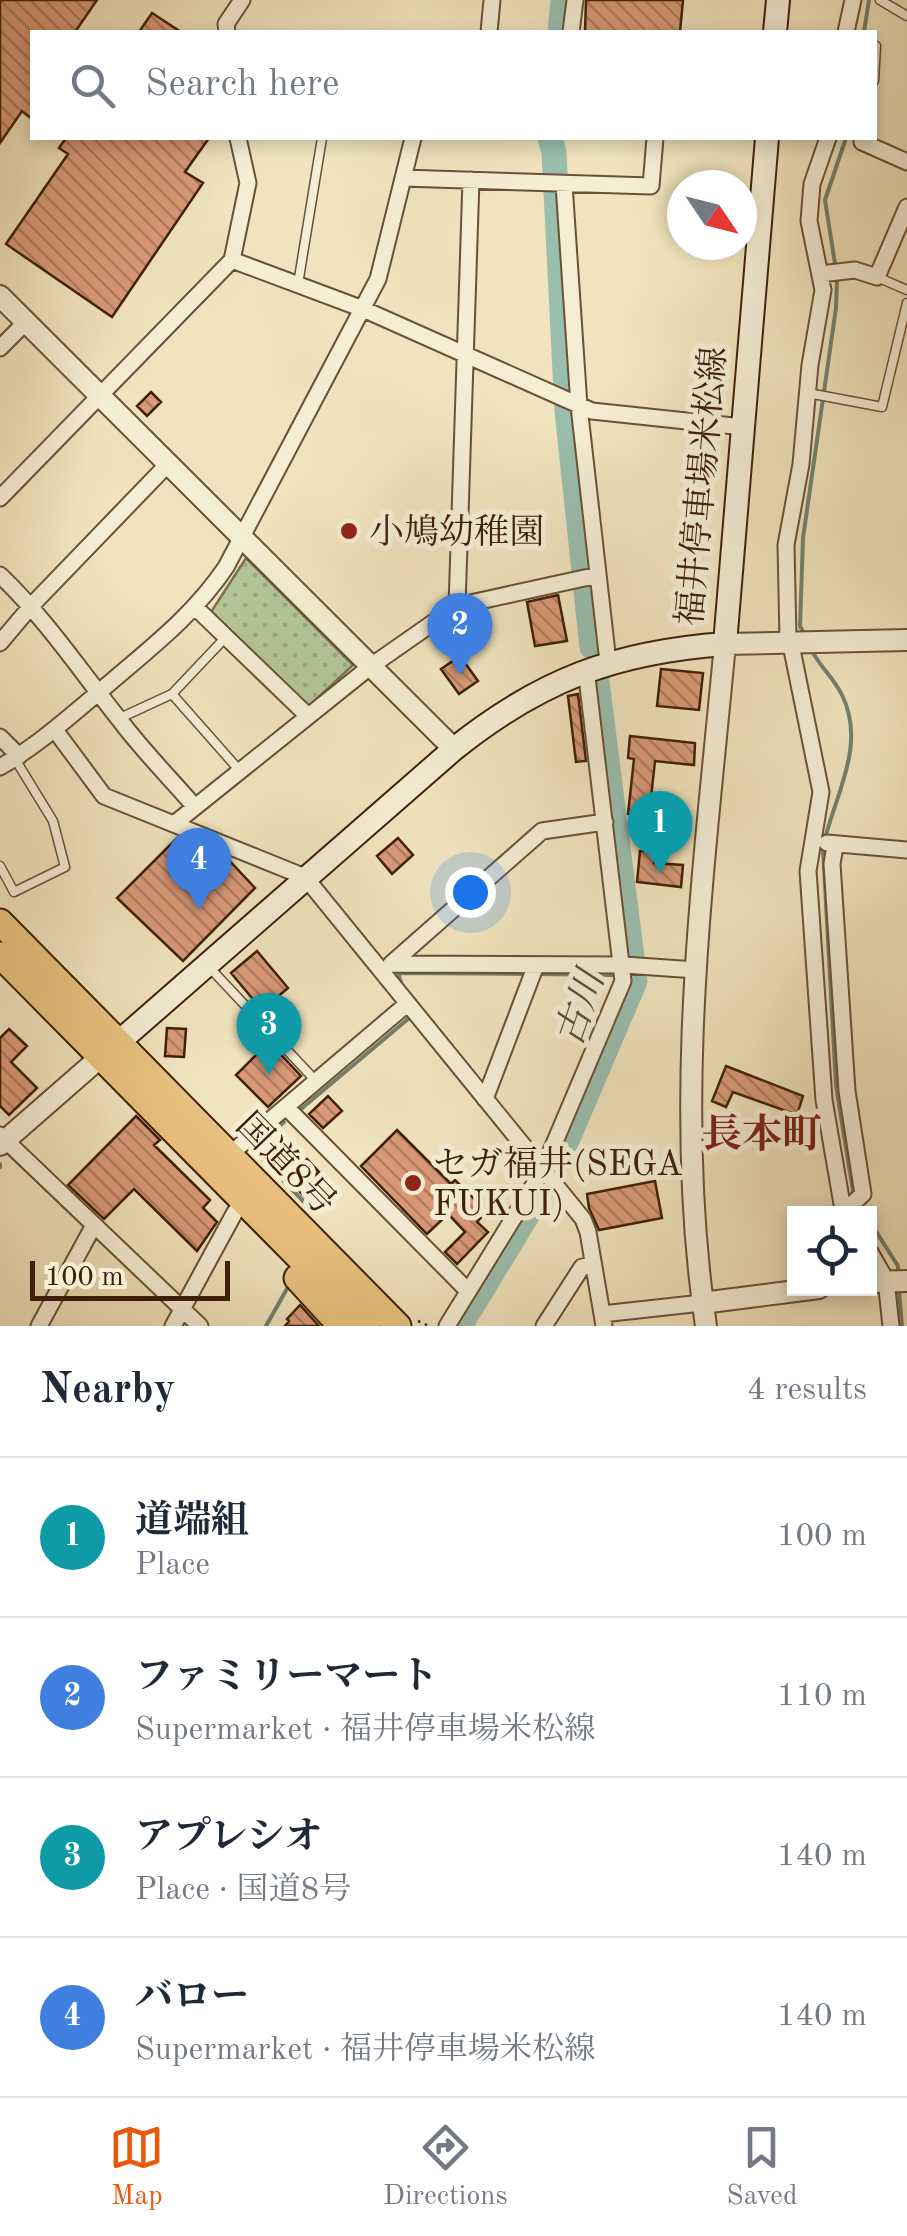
<!DOCTYPE html>
<meta charset="utf-8">
<style>
:root{--surface:#fff;--page:#f2f2f3;--text:#1f2937;--muted:#747a83;--line:#e0e1e3;--accent:#ea580c}
body{margin:0;font-family:"Old Standard TT","Noto Serif JP",serif;background:var(--page);color:var(--text)}
.controls{position:absolute;right:30px;bottom:30px;display:grid;overflow:hidden;border-radius:0px;box-shadow:0 5px 15px #0003}
.controls button{width:90px;height:90px;display:grid;place-items:center;padding:0;border:0;border-bottom:2px solid var(--line);background:var(--surface);color:var(--text);font:50px sans-serif}
.compass{position:absolute;left:667px;top:170px;width:90px;height:90px;border-radius:50%;background:var(--surface);box-shadow:0 5px 15px #0003;rotate:125deg}
.scale{position:absolute;left:30px;bottom:25px;width:200px;box-sizing:border-box;padding-left:10px;border:5px solid #3e2008;border-top:0;font-size:28px;line-height:35px;white-space:nowrap;color:#3e2008;-webkit-text-stroke:8px #f5edd4;paint-order:stroke}
.you{position:absolute;left:470px;top:892px;width:35px;height:35px;margin:-25px;border:8px solid #fff;border-radius:50%;background:#1a73e8;box-shadow:0 0 0 15px #1a73e833}
.badge{display:grid;place-items:center;width:65px;height:65px;border-radius:50%;background:var(--accent);color:#fff;font-size:32px;font-weight:700}
.pin{position:absolute;translate:-50% -82px;filter:drop-shadow(0 2px 5px #0008)}
.pin::after{content:'';position:absolute;top:52px;width:35px;height:30px;background:inherit;clip-path:polygon(0 0,100% 0,50% 100%)}
.list{margin:0;padding:0;list-style:none}
h2{display:flex;justify-content:space-between;align-items:center;height:130px;margin:0;padding:0 40px;font-size:42px}
h2 small{font-size:32px;font-weight:400;color:var(--muted)}
.list li{display:grid;grid-template-columns:65px 1fr auto;gap:30px;align-items:center;box-sizing:border-box;height:160px;padding:0 40px;border-top:2px solid var(--line)}
.list b{display:block;font-size:38px;white-space:nowrap}
.list p{margin:0;font-size:32px;white-space:nowrap;color:var(--muted)}
.list em{font-size:32px;font-style:normal;color:var(--muted)}
.icon{flex:none;width:55px;height:55px;fill:none;stroke:currentColor;stroke-width:2;stroke-linecap:round;stroke-linejoin:round}
.map{position:relative;flex:none;width:907px;height:1326px;overflow:hidden}
.search{position:absolute;background:var(--surface);box-shadow:0 5px 15px #0003;left:30px;right:30px;top:30px;height:110px;display:flex;align-items:center;gap:25px;box-sizing:border-box;padding:0 35px;border-radius:0px;color:var(--muted);font-size:38px}
.sheet{height:770px;background:var(--surface)}
nav{display:flex;justify-content:space-around;align-items:center;box-sizing:border-box;height:140px;border-top:2px solid var(--line);background:var(--surface);font-size:28px;color:var(--muted)}
nav a{display:grid;justify-items:center;gap:5px}
nav .on{color:var(--accent)}
.map>svg:first-child{display:block}
.park{fill:url(#park-dots);stroke:#78724f;stroke-width:2.5}
.lines{fill:none;stroke-linecap:round;stroke-linejoin:round}
.stream{stroke:#757f6c;stroke-width:4}
.river{stroke:#9abeae;stroke-width:25}
.building{fill:url(#building-back-hatch);stroke:#3e2008;stroke-width:2.5}
.service-casing{stroke:#6a5135;stroke-width:11}
.minor-casing{stroke:#6a5135;stroke-width:19}
.tertiary-casing{stroke:#6a5135;stroke-width:24}
.secondary-casing{stroke:#3e2008;stroke-width:26}
.trunk-casing{stroke:#3e2008;stroke-width:29}
.path{stroke:#3e2008;stroke-width:2.5;stroke-dasharray:2.5 5;stroke-linecap:butt}
.service{stroke:#f5edd4;stroke-width:8}
.minor{stroke:#f5edd4;stroke-width:15}
.tertiary{stroke:#f5edd4;stroke-width:20}
.secondary{stroke:#f5edd4;stroke-width:22}
.trunk{stroke:#e8c27e;stroke-width:25}
.poi-dot{fill:#8f2418;stroke:#f5edd4;stroke-width:4}
.labels{text-anchor:middle;stroke-width:10;stroke-linejoin:round;paint-order:stroke}
.street-label{font-size:35px;fill:#3e2008;stroke:#f5edd4}
.poi-label{font-size:35px;fill:#3e2008;stroke:#f5edd4;text-anchor:start}
.water-label{font-size:38px;font-style:italic;fill:#5a4f3a;stroke:#f5edd4}
.quarter-label{font-size:40px;font-weight:bold;fill:#7a1f14;stroke:#f5edd4}
</style>
<div class="map">
<svg width="907" height="1326" viewBox="0 0 907 1326">
<defs>
<pattern id="park-dots" width="8" height="8" patternUnits="userSpaceOnUse" patternTransform="scale(2.5)"><rect width="8" height="8" fill="#b3c596"/><path d="M2 2h.1M6 6h.1" fill="none" stroke="#9ba980" stroke-width="1.8" stroke-linecap="round"/></pattern>
<pattern id="building-back-hatch" width="6" height="6" patternUnits="userSpaceOnUse" patternTransform="scale(2.5)"><rect width="6" height="6" fill="#d99978"/><path d="M-1 5l2 2M0 0l6 6M5-1l2 2" fill="none" stroke="#b17c60"/></pattern>
</defs>
<rect width="100%" height="100%" fill="#f0e3bd"/>
<filter id="stains"><feTurbulence type="fractalNoise" baseFrequency=".002" numOctaves="4"/><feColorMatrix values="0 0 0 0 .2 0 0 0 0 .09 0 0 0 0 .02 0 0 0 .5 -.17"/></filter>
<radialGradient id="worn" r=".72"><stop offset=".6" stop-color="#630" stop-opacity="0"/><stop offset="1" stop-color="#630" stop-opacity=".3"/></radialGradient>
<!-- park -->
<path class="park" d="M 246,558 L 353,665 L 308,707 L 211,612 Z"/>
<g class="lines">
<!-- stream -->
<path class="stream" d="M 864,32 L 869,0
M 836,270 L 825,200 L 846,138
M 805,636 L 800,626 L 803,538 L 836,308 L 837,279
M 811,649 C 819,666 834,678 842,695 C 866,744 837,791 825,839
M 823,848 L 836,1086 L 854,1197
M 538,974 L 613,975
M 402,986 L 398,973 L 528,974
M 301,1109 L 408,1019
M 284,1122 L 256,1147 L 256,1152 L 304,1202
M 0,1164 L 0,1167
M 870,1222 L 898,1266 L 898,1276
M 899,1291 L 902,1326
M 266,1326 L 288,1287"/>
<!-- river -->
<path class="river" d="M 560,32 L 563,0
M 550,138 L 554,152 L 567,411 L 592,647
M 460,1326 L 554,1171 L 635,981 L 597,682"/>
</g>
<!-- building -->
<path class="building" d="M 0,0 L 97,0 L 75,32 L 32,32 L 32,119 L 22,111 L 0,143 Z
M 586,0 L 683,0 L 680,32 L 585,32 Z
M 152,13 L 181,32 L 139,32 Z
M 66,138 L 209,138 L 185,172 L 203,183 L 112,317 L 6,244 L 68,154 L 59,148 Z
M 151,392 L 161,402 L 147,416 L 137,406 Z
M 558,595 L 567,641 L 535,646 L 527,602 Z
M 460,656 L 478,681 L 459,694 L 441,669 Z
M 661,669 L 703,673 L 699,710 L 657,706 Z
M 578,694 L 586,761 L 576,762 L 568,696 Z
M 630,736 L 695,743 L 694,765 L 655,761 L 649,816 L 628,814 L 634,759 L 628,758 Z
M 177,838 L 226,857 L 255,888 L 183,961 L 117,898 Z
M 398,838 L 413,855 L 392,874 L 377,856 Z
M 640,851 L 656,851 L 654,863 L 683,865 L 681,887 L 637,882 Z
M 257,951 L 288,988 L 262,1010 L 231,973 Z
M 167,1028 L 186,1029 L 184,1057 L 165,1056 Z
M 9,1029 L 27,1046 L 11,1062 L 37,1088 L 9,1115 L 0,1106 L 0,1038 Z
M 269,1042 L 301,1076 L 268,1107 L 236,1075 Z
M 726,1066 L 803,1096 L 797,1115 L 733,1092 L 726,1107 L 712,1101 Z
M 328,1096 L 342,1111 L 323,1128 L 309,1114 Z
M 136,1116 L 160,1140 L 154,1145 L 210,1200 L 203,1208 L 217,1222 L 197,1251 L 134,1189 L 104,1219 L 68,1185 Z
M 397,1130 L 451,1184 L 455,1180 L 474,1199 L 482,1190 L 495,1202 L 477,1222 L 488,1232 L 457,1264 L 445,1252 L 465,1232 L 448,1214 L 427,1234 L 361,1166 Z
M 307,1159 L 319,1172 L 316,1175 L 321,1180 L 304,1196 L 287,1179 Z
M 655,1181 L 662,1218 L 599,1230 L 589,1208 L 587,1194 Z
M 300,1305 L 319,1326 L 285,1326 L 289,1321 L 287,1319 Z"/>
<g class="lines">
<defs>
<path id="service" d="M 880,0 L 907,16
M 874,81 L 876,46
M 877,277 L 907,290
M 298,284 L 322,138
M 808,393 L 882,407 L 907,303
M 172,694 L 240,771
M 120,718 L 172,694 L 226,637
M 0,866 L 14,892 L 65,867 L 53,821 L 15,759
M 210,968 L 316,1081"/>
<path id="minor" d="M 227,32 L 226,24 L 242,0
M 489,32 L 492,0
M 571,32 L 575,0
M 846,32 L 853,0
M 864,138 L 862,142 L 907,162
M 403,178 L 651,186 L 655,138
M 564,184 L 579,406 L 608,662
M 232,260 L 363,309 L 592,411 L 743,427
M 820,274 L 855,270 L 877,277 L 907,207
M 0,348 L 26,322
M 0,498 L 232,260 L 248,183 L 238,138
M 0,575 C 46,619 79,669 119,719 C 142,750 170,778 195,807
M 457,606 L 471,180
M 196,608 L 308,716
M 788,640 L 786,545 L 801,464 L 810,365 L 823,290 L 809,221 L 812,184 L 828,138
M 790,640 L 821,792 L 808,871 L 824,1100 L 842,1204 L 847,1214
M 0,643 L 32,605 L 168,464
M 55,730 L 104,796 L 305,877 L 583,1219 L 588,1232 L 602,1314
M 0,737 L 19,756
M 0,767 C 39,745 71,715 105,687 C 149,649 193,616 226,567 L 378,279 L 413,138
M 174,824 L 371,666 L 457,606 L 598,575
M 827,843 L 907,850
M 835,846 L 832,864 L 847,1091 L 863,1194 L 846,1210
M 391,964 L 624,965 L 696,970
M 391,964 L 542,831 L 605,822
M 485,1099 L 536,965
M 286,1107 L 468,1291
M 0,1135 L 200,1326
M 229,1155 L 407,1004
M 870,1252 L 886,1280 L 891,1326
M 39,1326 L 94,1225
M 173,1326 L 235,1212
M 447,1326 L 543,1170 L 623,981 L 586,669
M 544,1326 L 582,1267 L 593,1265
M 604,1326 L 602,1314 L 702,1303"/>
<path id="tertiary" d="M 0,296 L 454,749
M 0,1145 L 111,1048
M 870,1282 L 907,1281
M 702,1303 L 819,1288
M 706,1326 C 672,1099 704,871 725,644 L 907,640"/>
<path id="secondary" d="M 775,32 L 778,0
M 120,1041 L 454,749 C 540,680 615,652 725,644 L 767,138"/>
<path id="trunk" d="M 0,922 L 398,1326
M 0,955 L 367,1326
M 297,1278 L 341,1326"/>
</defs>
<!-- service casing -->
<use href="#service" class="service-casing"/>
<!-- minor casing -->
<use href="#minor" class="minor-casing"/>
<!-- tertiary casing -->
<use href="#tertiary" class="tertiary-casing"/>
<!-- secondary casing -->
<use href="#secondary" class="secondary-casing"/>
<!-- trunk casing -->
<use href="#trunk" class="trunk-casing"/>
<!-- path -->
<path class="path" d="M 418,1321 L 429,1326"/>
<!-- service -->
<use href="#service" class="service"/>
<!-- minor -->
<use href="#minor" class="minor"/>
<!-- tertiary -->
<use href="#tertiary" class="tertiary"/>
<!-- secondary -->
<use href="#secondary" class="secondary"/>
<!-- trunk -->
<use href="#trunk" class="trunk"/>
</g>
<!-- markers -->
<g class="poi-dot">
<circle cx="349" cy="531" r="10"/>
<circle cx="413" cy="1183" r="10"/>
</g>
<g class="labels">
<!-- street labels -->
<g class="street-label">
<text transform="translate(701 486) rotate(-85)" y="12">福井停車場米松線</text>
<text transform="translate(287 1163) rotate(46)" y="12">国道8号</text>
</g>
<!-- poi labels -->
<g class="poi-label">
<text x="369" y="543">小鳩幼稚園</text>
<text x="433" y="1175">セガ福井(SEGA<tspan x="433" dy="40">FUKUI)</tspan></text>
</g>
<!-- water labels -->
<g class="water-label">
<text transform="translate(579 1008) rotate(-71)" y="13">古川</text>
</g>
<!-- quarter labels -->
<g class="quarter-label">
<text x="762" y="1147">長本町</text>
</g>
</g>
<rect width="100%" height="100%" filter="url(#stains)"/>
<rect width="100%" height="100%" fill="url(#worn)"/>
</svg>
<div class="controls">
<button><svg class="icon" aria-label="locate" viewBox="0 0 24 24"><circle cx="12" cy="12" r="6"/><path d="M12 2v4M12 18v4M2 12h4M18 12h4"/></svg></button>
</div>
<svg class="compass" viewBox="-18 -18 36 36"><path d="M0-13l5 13h-10z" fill="#e53935"/><path d="M0 13l5-13h-10z" fill="#747a83"/></svg>
<div class="scale">100 m</div>
<div class="you"></div>
<div class="pin badge" style="left:660px;top:873px;background:#0f9aa8">1</div>
<div class="pin badge" style="left:460px;top:675px;background:#3f7fe0">2</div>
<div class="pin badge" style="left:269px;top:1075px;background:#0f9aa8">3</div>
<div class="pin badge" style="left:199px;top:910px;background:#3f7fe0">4</div>
<div class="search"><svg class="icon" aria-label="search" viewBox="0 0 24 24"><circle cx="10" cy="10" r="6"/><path d="M15 15l6 6"/></svg>Search here</div>
</div>
<section class="sheet">
<h2>Nearby<small>4 results</small></h2>
<ul class="list">
<li><span class="badge" style="background:#0f9aa8">1</span><div><b>道端組</b><p>Place</p></div><em>100 m</em></li>
<li><span class="badge" style="background:#3f7fe0">2</span><div><b>ファミリーマート</b><p>Supermarket · 福井停車場米松線</p></div><em>110 m</em></li>
<li><span class="badge" style="background:#0f9aa8">3</span><div><b>アプレシオ</b><p>Place · 国道8号</p></div><em>140 m</em></li>
<li><span class="badge" style="background:#3f7fe0">4</span><div><b>バロー</b><p>Supermarket · 福井停車場米松線</p></div><em>140 m</em></li>
</ul>
</section>
<nav>
<a class="on"><svg class="icon" aria-label="map" viewBox="0 0 24 24"><path d="M3 6l6-2 6 2 6-2v14l-6 2-6-2-6 2zM9 4v14M15 6v14"/></svg>Map</a>
<a><svg class="icon" aria-label="directions" viewBox="0 0 24 24"><path d="M12 3l9 9-9 9-9-9zM9 14v-3h6M13 9l2 2-2 2"/></svg>Directions</a>
<a><svg class="icon" aria-label="saved" viewBox="0 0 24 24"><path d="M7 4h10v16l-5-4-5 4z"/></svg>Saved</a>
</nav>
